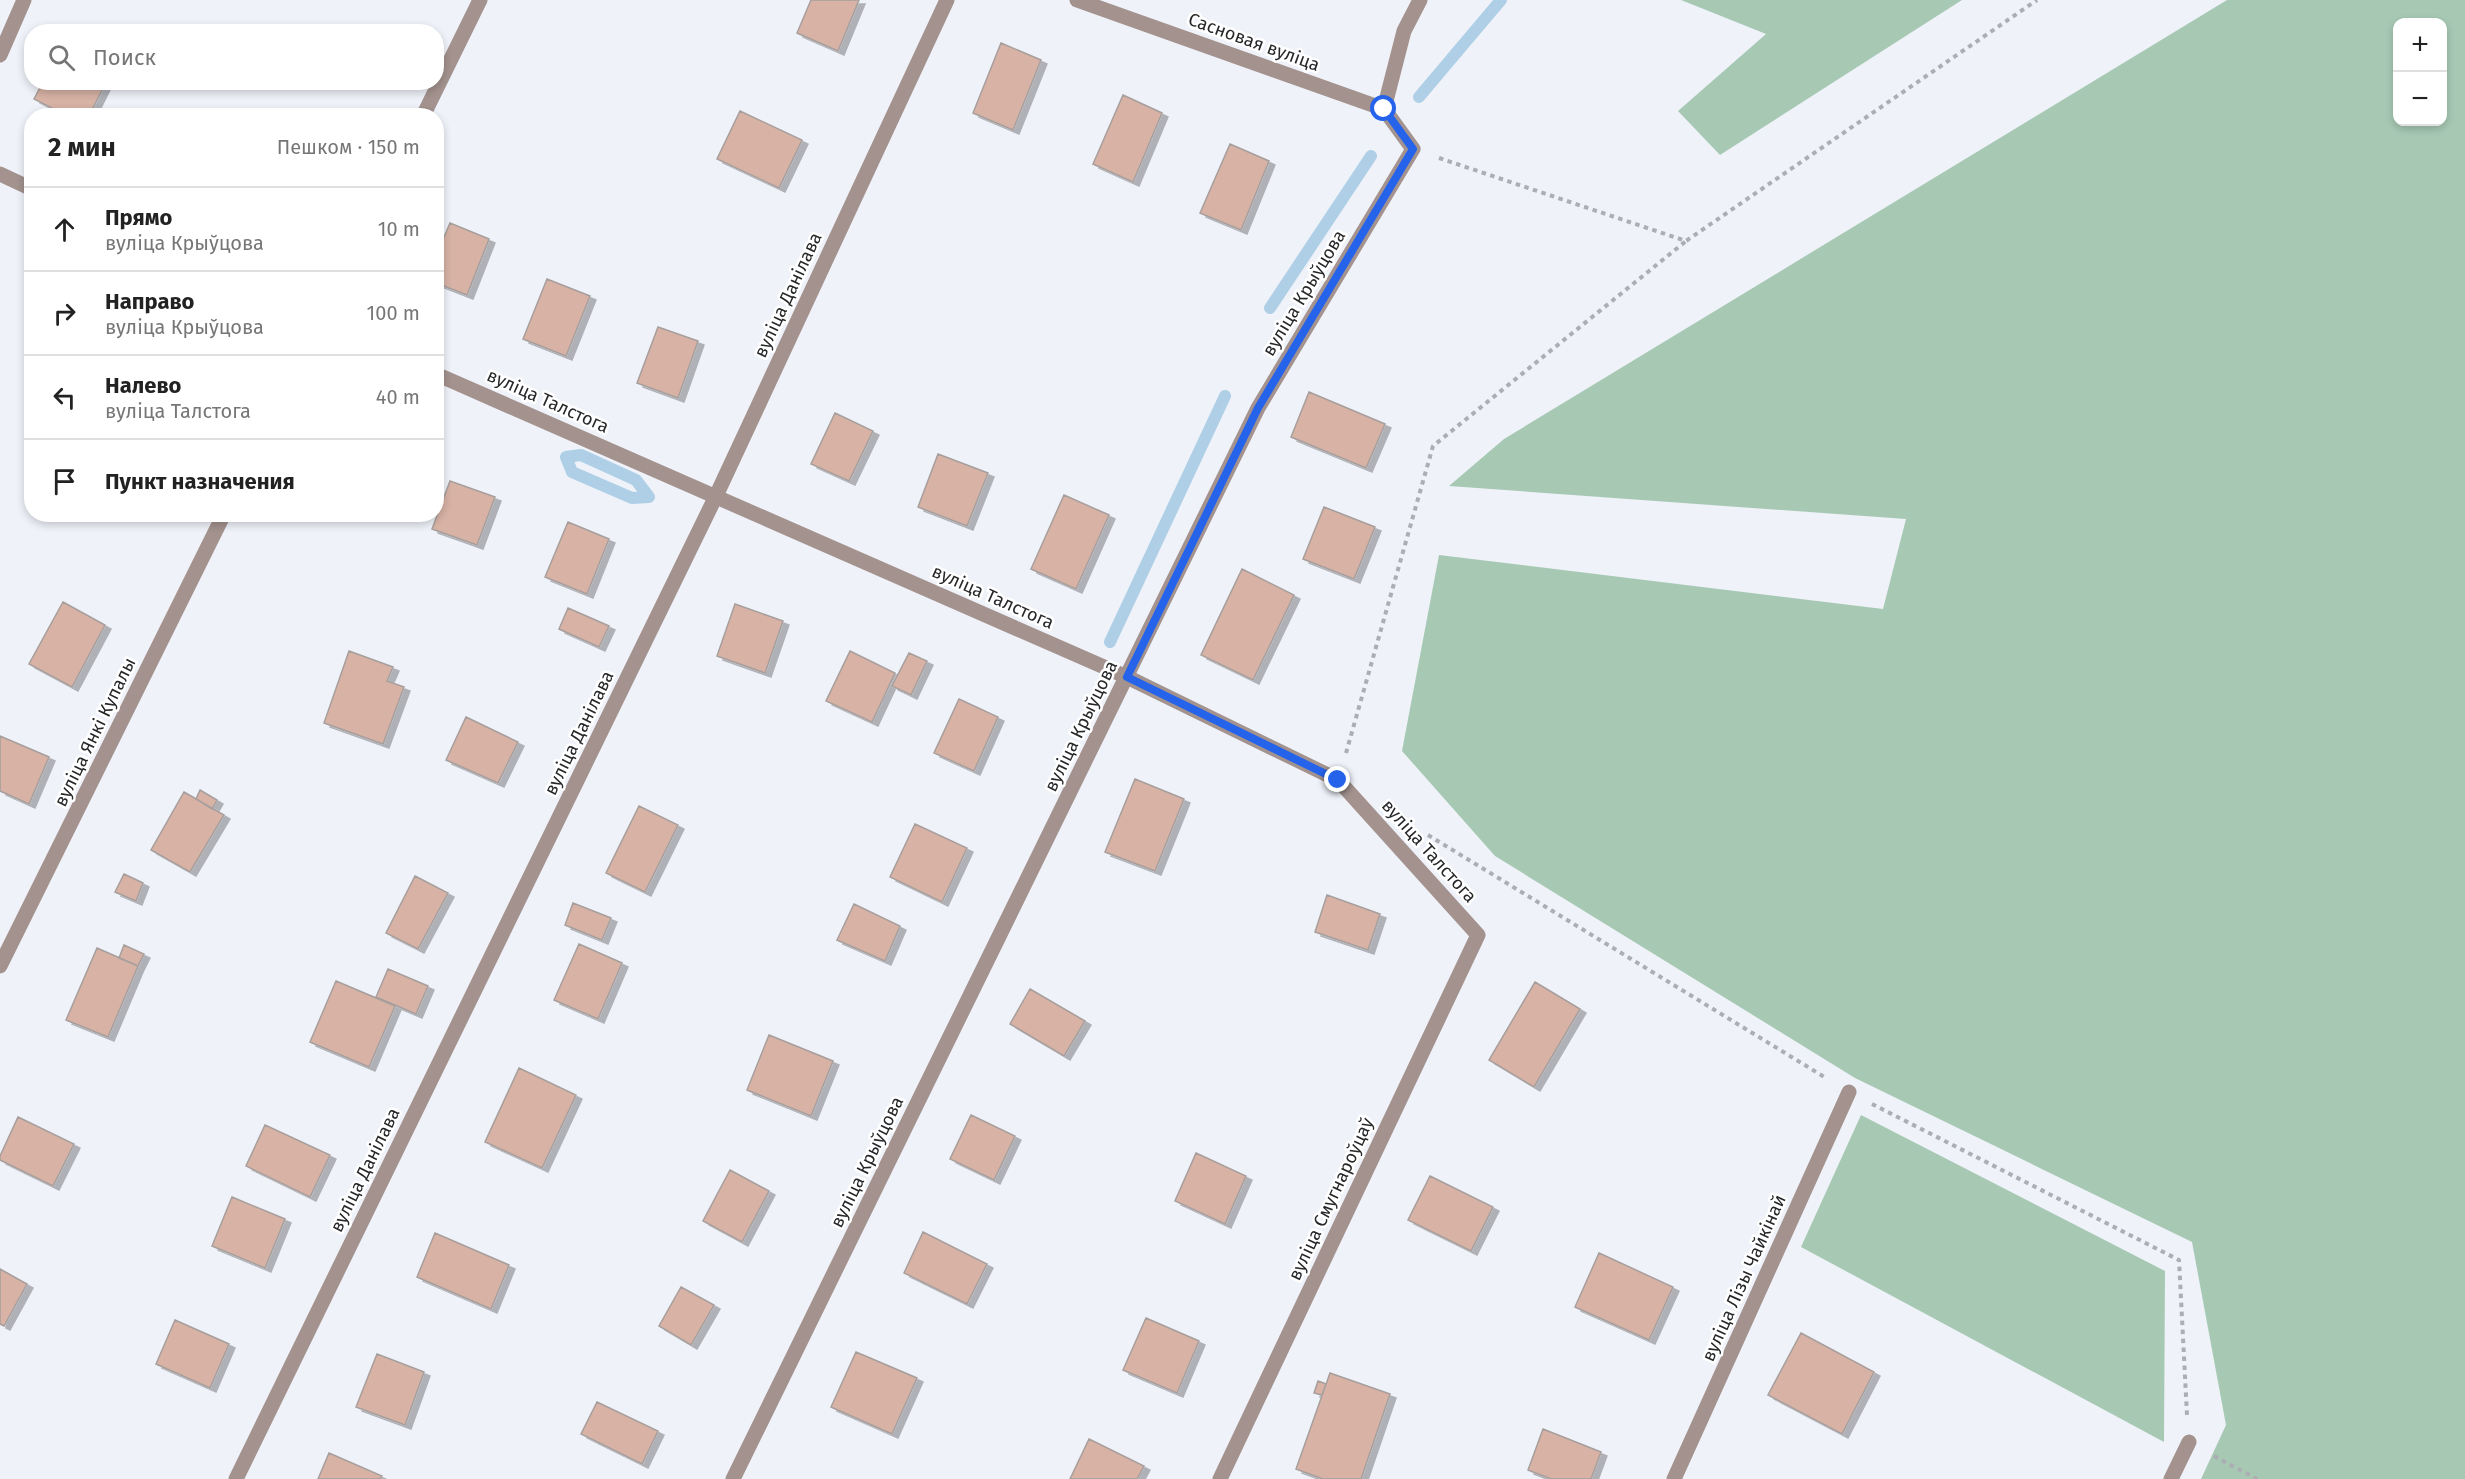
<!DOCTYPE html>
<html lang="ru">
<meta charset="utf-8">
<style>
:root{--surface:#fff;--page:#f2f2f2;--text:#222;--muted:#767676;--line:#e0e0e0}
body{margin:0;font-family:"Fira Sans",sans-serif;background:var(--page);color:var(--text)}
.controls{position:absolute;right:18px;top:18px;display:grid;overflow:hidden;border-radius:12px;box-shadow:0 3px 9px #0003}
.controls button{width:54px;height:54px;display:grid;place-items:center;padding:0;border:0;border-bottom:2px solid var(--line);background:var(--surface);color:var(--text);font:30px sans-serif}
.stop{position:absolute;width:18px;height:18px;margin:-14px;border:4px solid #2563eb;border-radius:50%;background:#fff}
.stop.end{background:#2563eb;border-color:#fff;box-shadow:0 2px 6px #0008}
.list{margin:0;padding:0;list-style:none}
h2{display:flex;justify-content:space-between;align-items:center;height:78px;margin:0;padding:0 24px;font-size:26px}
h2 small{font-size:20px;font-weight:400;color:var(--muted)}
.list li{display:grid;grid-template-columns:39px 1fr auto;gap:18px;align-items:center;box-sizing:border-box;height:84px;padding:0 24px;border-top:2px solid var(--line)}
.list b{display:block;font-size:22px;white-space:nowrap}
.list p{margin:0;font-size:20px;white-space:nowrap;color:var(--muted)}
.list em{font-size:20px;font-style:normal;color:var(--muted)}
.icon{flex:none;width:33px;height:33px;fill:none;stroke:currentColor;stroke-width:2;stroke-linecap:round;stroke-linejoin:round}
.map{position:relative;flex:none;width:2465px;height:1479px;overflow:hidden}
.search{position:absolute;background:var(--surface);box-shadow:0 3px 9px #0003;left:24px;top:24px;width:420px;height:66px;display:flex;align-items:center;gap:15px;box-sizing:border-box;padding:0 21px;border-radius:24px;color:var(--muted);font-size:22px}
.panel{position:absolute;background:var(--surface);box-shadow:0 3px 9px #0003;left:24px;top:108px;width:420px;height:414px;border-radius:24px}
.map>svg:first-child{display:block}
.forest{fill:#a7c9b4;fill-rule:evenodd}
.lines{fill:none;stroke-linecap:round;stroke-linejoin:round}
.stream{stroke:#afcfe6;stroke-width:12}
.building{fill:#d7b2a5;stroke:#a79f9d;stroke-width:1.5;filter:url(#shadow)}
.path{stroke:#acaeb4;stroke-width:4;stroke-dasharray:4.5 4.5;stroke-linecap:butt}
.minor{stroke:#a3928e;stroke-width:15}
.route{stroke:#2563eb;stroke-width:8}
.labels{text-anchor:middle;stroke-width:5;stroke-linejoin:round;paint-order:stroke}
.street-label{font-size:18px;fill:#262729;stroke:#fff}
</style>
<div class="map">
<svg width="2465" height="1479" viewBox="0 0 2465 1479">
<defs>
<filter id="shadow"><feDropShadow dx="6" dy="4" stdDeviation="0" flood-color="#0004"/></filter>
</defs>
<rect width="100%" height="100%" fill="#eff2f9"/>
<!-- forest -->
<path class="forest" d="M 1681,0 L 1962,0 L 1720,155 L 1678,111 L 1766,34 Z
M 2227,0 L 2465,0 L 2465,1479 L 2201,1479 L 2226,1425 L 2192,1242 L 1855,1078 L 1495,856 L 1402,751 L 1439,555 L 1883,609 L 1906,519 L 1449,486 L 1504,439 ZM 2442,22 L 2442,122 L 2398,122 L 2398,22 Z
M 1861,1115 L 2165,1271 L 2164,1442 L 1801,1247 Z"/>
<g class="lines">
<!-- stream -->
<path class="stream" d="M 1419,97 L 1501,0
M 1270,308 L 1371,156
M 581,455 L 636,480 L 649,497 L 632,498 L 572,472 L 566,457 Z
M 1110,642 L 1225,396"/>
</g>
<!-- building -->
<path class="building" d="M 811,0 L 859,0 L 838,51 L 797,33 Z
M 1001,43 L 1041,60 L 1013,130 L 973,113 Z
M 43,82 L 106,82 L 89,116 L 67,116 L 34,99 Z
M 1123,95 L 1162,113 L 1133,182 L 1093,164 Z
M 740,111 L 802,140 L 779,188 L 717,159 Z
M 1230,144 L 1269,161 L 1241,230 L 1200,213 Z
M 450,223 L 489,239 L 467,295 L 436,283 L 436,256 Z
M 547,279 L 590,296 L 566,356 L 523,339 Z
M 658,327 L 698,341 L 678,398 L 637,383 Z
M 1309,392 L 1385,424 L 1366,468 L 1291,437 Z
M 835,413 L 873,431 L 849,481 L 811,464 Z
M 938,454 L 988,473 L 967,526 L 918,507 Z
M 450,481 L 495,497 L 477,545 L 432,529 Z
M 1064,495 L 1109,515 L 1076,589 L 1031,569 Z
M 1324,507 L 1375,527 L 1354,579 L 1303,559 Z
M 568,522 L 609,539 L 587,594 L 545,577 Z
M 1242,569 L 1294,595 L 1253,680 L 1201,655 Z
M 63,602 L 105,625 L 72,687 L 29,664 Z
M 735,604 L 783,621 L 765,673 L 717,656 Z
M 568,608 L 609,626 L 599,647 L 559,629 Z
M 349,651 L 393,667 L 387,681 L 404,687 L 383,744 L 324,723 Z
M 850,651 L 895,673 L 872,722 L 826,701 Z
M 909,653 L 927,661 L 911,695 L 892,686 Z
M 959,699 L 998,717 L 974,771 L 934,753 Z
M 466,717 L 518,742 L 498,783 L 446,760 Z
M 0,736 L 49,757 L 29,804 L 0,791 Z
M 1135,779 L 1184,799 L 1155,871 L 1105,852 Z
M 200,790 L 217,800 L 212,809 L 196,799 Z
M 184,792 L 224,815 L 190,872 L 151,850 Z
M 639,806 L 678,825 L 645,892 L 606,873 Z
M 915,824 L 967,848 L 942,902 L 890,877 Z
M 124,874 L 143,883 L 136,901 L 115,892 Z
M 415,876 L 448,893 L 418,949 L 386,933 Z
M 1327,895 L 1380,914 L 1368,950 L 1315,932 Z
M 573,903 L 611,918 L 602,940 L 565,925 Z
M 854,904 L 900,926 L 885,961 L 837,940 Z
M 579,944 L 622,963 L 598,1019 L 554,1000 Z
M 124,945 L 144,954 L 138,966 L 119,958 Z
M 97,948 L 138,966 L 108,1037 L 66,1020 Z
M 388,969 L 428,986 L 416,1014 L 376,997 Z
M 336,981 L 395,1006 L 369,1067 L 310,1042 Z
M 1535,982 L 1580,1009 L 1534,1087 L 1489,1060 Z
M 1030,989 L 1085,1021 L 1064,1056 L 1010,1024 Z
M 769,1035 L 833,1061 L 811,1116 L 747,1090 Z
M 519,1068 L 576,1095 L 542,1168 L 485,1142 Z
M 971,1115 L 1015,1136 L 994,1180 L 950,1159 Z
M 18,1117 L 74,1144 L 53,1186 L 0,1160 L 0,1156 Z
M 265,1125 L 330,1155 L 310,1197 L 246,1166 Z
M 1196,1153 L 1246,1176 L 1225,1224 L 1175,1201 Z
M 730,1170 L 769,1191 L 742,1242 L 703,1221 Z
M 1430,1176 L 1493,1207 L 1471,1251 L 1408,1220 Z
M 232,1197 L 285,1219 L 265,1268 L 212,1246 Z
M 923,1232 L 987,1264 L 967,1304 L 904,1273 Z
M 435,1233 L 509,1265 L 491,1309 L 417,1277 Z
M 1599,1253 L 1673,1287 L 1649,1340 L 1575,1307 Z
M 0,1269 L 27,1284 L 4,1326 L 0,1324 Z
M 681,1287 L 714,1305 L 691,1345 L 659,1326 Z
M 1146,1318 L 1199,1341 L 1177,1393 L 1123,1370 Z
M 175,1320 L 229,1344 L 210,1388 L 156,1364 Z
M 1801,1333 L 1874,1372 L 1842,1434 L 1768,1395 Z
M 856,1352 L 917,1378 L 892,1434 L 831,1407 Z
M 377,1354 L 424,1372 L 405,1425 L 356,1407 Z
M 1330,1373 L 1390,1394 L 1361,1479 L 1323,1479 L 1296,1469 Z
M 1318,1381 L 1326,1384 L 1322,1395 L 1314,1393 Z
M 597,1402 L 658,1431 L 642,1464 L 581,1434 Z
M 1543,1429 L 1601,1452 L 1591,1479 L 1551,1479 L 1528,1470 Z
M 1089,1439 L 1144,1466 L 1137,1479 L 1070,1479 Z
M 329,1453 L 382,1476 L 380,1479 L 318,1479 Z"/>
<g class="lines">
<!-- path -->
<path class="path" d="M 1439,158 L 1686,241 L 2037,0
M 1346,753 L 1433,446 L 1686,241
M 1428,835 L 1826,1078
M 1872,1104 L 2179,1260 L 2187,1415
M 2214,1456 L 2257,1479"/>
<!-- minor -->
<path class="minor" d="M 1077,0 L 1384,109
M 0,55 L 24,0
M 423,116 L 480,0
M 0,174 L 32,189
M 436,374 L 1127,677 L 1338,780 L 1478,935 L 1220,1479
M 0,966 L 224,514
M 236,1479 L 716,496 L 947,0
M 733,1479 L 1258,408 L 1413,149 L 1384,109 L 1404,31 L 1420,0
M 1674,1479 L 1849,1092
M 2171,1479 L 2189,1442"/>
</g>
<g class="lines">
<!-- route -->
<path class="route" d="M 1338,780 L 1127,677 L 1258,408 L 1413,149 L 1384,109"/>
</g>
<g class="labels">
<!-- street labels -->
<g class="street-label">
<text transform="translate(1254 42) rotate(20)" y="6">Сасновая вуліца</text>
<text transform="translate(1304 293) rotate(-59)" y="6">вуліца Крыўцова</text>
<text transform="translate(788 295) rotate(-65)" y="6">вуліца Данілава</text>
<text transform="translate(548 401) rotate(24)" y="6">вуліца Талстога</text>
<text transform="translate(993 597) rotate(24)" y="6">вуліца Талстога</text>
<text transform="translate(1081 726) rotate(-64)" y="6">вуліца Крыўцова</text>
<text transform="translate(95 732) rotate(-64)" y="6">вуліца Янкі Купалы</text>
<text transform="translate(579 733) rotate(-64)" y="6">вуліца Данілава</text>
<text transform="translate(1429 851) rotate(48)" y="6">вуліца Талстога</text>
<text transform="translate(867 1162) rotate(-64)" y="6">вуліца Крыўцова</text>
<text transform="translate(365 1170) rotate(-64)" y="6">вуліца Данілава</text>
<text transform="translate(1331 1199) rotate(-65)" y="6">вуліца Смугнароўцаў</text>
<text transform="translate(1744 1278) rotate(-66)" y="6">вуліца Лізы Чайкінай</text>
</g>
</g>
</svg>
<div class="controls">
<button>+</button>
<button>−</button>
</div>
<div class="stop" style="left:1384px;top:109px"></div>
<div class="stop end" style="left:1338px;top:780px"></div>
<div class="search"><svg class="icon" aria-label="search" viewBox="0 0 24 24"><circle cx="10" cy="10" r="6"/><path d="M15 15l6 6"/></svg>Поиск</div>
<section class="panel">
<h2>2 мин<small>Пешком · 150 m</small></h2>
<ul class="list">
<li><svg class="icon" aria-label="ahead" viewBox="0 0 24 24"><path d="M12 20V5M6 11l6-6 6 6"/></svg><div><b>Прямо</b><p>вуліца Крыўцова</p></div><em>10 m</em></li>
<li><svg class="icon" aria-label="right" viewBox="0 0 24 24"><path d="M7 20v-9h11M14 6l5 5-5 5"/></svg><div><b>Направо</b><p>вуліца Крыўцова</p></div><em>100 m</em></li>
<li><svg class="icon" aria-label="left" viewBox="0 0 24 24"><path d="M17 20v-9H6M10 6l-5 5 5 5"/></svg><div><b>Налево</b><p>вуліца Талстога</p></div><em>40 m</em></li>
<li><svg class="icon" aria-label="arrive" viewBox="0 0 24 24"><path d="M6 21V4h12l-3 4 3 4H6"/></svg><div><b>Пункт назначения</b></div></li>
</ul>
</section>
</div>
